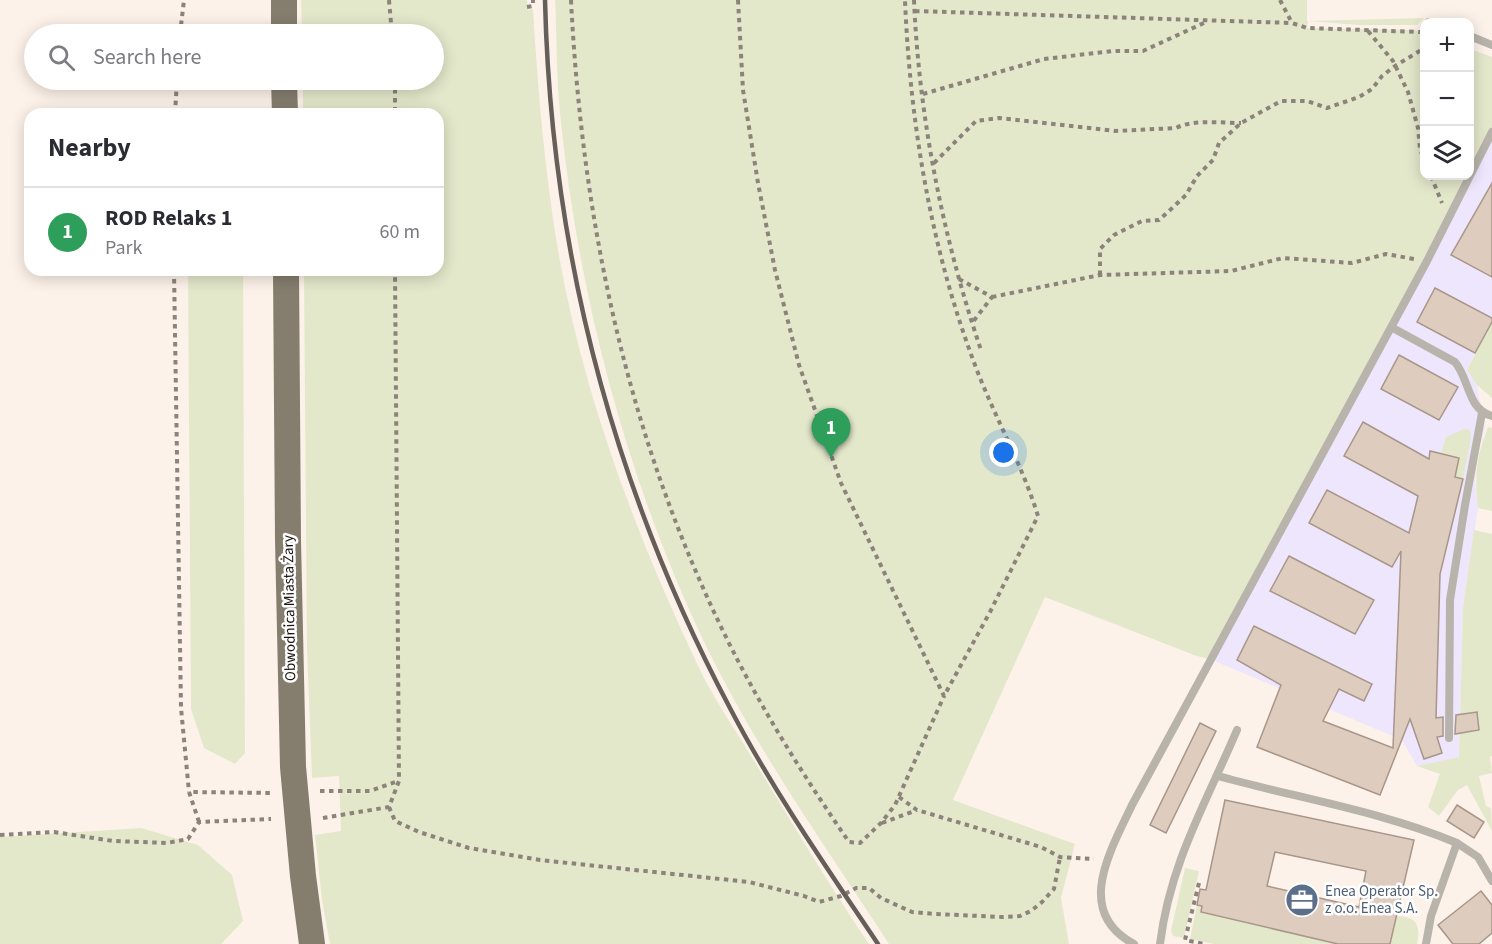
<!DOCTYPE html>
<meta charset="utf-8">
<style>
:root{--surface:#fff;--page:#f7f7f7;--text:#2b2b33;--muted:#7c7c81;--line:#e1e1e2;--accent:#ea580c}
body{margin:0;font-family:"Source Sans 3",sans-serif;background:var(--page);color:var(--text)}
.controls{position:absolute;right:18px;top:18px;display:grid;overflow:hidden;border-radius:12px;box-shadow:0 3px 15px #0003}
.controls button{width:54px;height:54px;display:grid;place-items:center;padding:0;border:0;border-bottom:2px solid var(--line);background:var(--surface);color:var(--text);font:30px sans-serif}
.you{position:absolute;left:1004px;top:453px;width:21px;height:21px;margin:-15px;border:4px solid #fff;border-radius:50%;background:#1a73e8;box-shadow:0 0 0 9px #1a73e833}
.badge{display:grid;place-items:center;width:39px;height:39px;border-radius:50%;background:var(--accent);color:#fff;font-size:20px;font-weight:700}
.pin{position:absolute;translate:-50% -50px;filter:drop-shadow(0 2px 3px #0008)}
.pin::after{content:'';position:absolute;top:32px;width:21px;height:18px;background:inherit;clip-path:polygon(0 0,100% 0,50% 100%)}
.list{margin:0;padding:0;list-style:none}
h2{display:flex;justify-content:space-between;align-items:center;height:78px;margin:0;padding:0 24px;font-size:26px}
h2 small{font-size:20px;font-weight:400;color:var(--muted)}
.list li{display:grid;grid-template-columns:39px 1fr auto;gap:18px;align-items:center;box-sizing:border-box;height:90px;padding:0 24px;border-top:2px solid var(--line)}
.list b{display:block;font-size:22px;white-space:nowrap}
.list p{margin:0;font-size:20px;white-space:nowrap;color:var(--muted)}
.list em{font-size:20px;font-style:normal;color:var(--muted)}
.icon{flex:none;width:33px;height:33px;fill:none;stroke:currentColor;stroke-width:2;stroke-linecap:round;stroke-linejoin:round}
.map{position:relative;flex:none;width:1492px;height:944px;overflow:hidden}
.search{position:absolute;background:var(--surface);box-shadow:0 3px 15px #0003;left:24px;top:24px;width:420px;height:66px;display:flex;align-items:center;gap:15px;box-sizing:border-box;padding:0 21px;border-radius:33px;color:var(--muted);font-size:22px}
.panel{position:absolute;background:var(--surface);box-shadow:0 3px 15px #0003;left:24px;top:108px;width:420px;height:168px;border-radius:18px}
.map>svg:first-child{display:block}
.industrial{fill:#eee6fc}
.green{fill:#e3e8cb}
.building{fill:#deccbe;stroke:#a79689;stroke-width:1.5;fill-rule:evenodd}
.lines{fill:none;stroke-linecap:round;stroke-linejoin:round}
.path{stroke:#8c837c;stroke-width:4;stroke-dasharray:4.5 4.5;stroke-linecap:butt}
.service{stroke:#b8b4ac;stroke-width:8}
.primary{stroke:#857e6f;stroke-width:26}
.rail{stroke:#665e58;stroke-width:4.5}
.labels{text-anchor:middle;stroke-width:5;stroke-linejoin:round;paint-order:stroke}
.street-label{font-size:15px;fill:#1b1410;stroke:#fff}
.service-label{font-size:15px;fill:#4e5e75;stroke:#fff;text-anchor:start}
</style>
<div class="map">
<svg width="1492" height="944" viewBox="0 0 1492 944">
<rect width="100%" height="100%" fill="#fdf2e9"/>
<!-- industrial -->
<path class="industrial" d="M 1492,132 L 1492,322 L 1467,370 L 1477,385 L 1485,428 L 1477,456 L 1475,482 L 1478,508 L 1463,607 L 1459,758 L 1417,766 L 1402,740 L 1212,660 Z"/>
<!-- green -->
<path class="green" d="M 301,0 L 527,0 L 528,10 L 533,9 C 538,92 545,175 559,256 C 585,401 638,540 701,672 C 717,704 738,734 756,764 C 793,824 829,885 869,944 L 330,944 L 322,900 L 315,835 L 341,831 L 339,776 L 312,778 L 307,649 L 304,270 L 438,270 L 438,114 L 303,114 L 303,80 L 434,80 L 434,34 L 302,34 Z
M 555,0 L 1307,0 L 1307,21 L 1424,18 L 1417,25 L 1358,25 L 1308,21 L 1307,28 L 1415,30 L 1424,33 L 1424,176 L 1470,176 L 1470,49 L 1492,57 L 1492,132 L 1427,261 L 1212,660 L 1194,655 L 1045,597 L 953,800 L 1075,844 L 1061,898 L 1069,944 L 889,944 C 826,847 758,752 707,648 C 627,482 578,296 560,113 C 556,75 557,37 555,0 Z
M 188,270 L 243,270 L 245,753 L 235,764 L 204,748 L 191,709 Z
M 1492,322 L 1492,398 L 1477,385 L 1467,370 Z
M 1488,427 L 1492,428 L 1492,511 L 1478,508 C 1474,474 1476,459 1488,427 Z
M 1464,429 L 1470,430 L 1471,438 L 1463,479 L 1455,477 L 1459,458 L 1441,454 L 1446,437 Z
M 1474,530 L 1492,534 L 1492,756 L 1490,757 L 1492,773 L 1479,776 L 1486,806 L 1491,808 L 1492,831 L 1467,785 L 1458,790 L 1439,816 L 1428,807 L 1440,774 L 1417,766 L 1459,757 L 1463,607 Z
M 141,828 L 198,845 L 232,875 L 243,921 L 221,944 L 0,944 L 0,837 Z
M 1185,868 L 1199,871 L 1184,938 L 1173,936 L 1171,931 Z
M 1197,905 L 1202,906 L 1201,912 L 1338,944 L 1214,944 L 1190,939 Z
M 1397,916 C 1417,917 1421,925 1417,944 L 1390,944 Z"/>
<!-- building -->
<path class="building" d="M 1492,183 L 1492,277 L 1451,255 Z
M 1435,288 L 1492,318 L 1492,322 L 1475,353 L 1417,322 Z
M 1399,355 L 1458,387 L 1439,420 L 1381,389 Z
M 1363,422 L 1429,459 L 1430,451 L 1459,458 L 1455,477 L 1463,479 L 1440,574 L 1436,718 L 1443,717 L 1443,736 L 1437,737 L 1442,753 L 1424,759 L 1410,719 L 1380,795 L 1257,747 L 1281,685 L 1237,660 L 1254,626 L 1372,684 L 1364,701 L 1339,689 L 1323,721 L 1393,748 L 1401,551 L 1392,567 L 1309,523 L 1327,490 L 1409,533 L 1418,496 L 1344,456 Z
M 1289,556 L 1374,600 L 1355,634 L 1270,591 Z
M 1477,712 L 1479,730 L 1455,734 L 1456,715 Z
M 1200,723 L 1216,731 L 1166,833 L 1150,825 Z
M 1225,800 L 1414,840 L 1390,944 L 1338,944 L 1201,912 L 1202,906 L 1197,905 L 1200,889 L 1206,890 ZM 1275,852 L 1366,871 L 1359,907 L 1267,886 Z
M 1457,805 L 1484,822 L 1474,838 L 1447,821 Z
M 1481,891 L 1492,905 L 1492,933 L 1479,944 L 1453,944 L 1438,925 Z"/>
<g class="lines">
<!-- path -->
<path class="path" d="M 389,0 L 392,34
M 571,0 C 582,220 627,434 724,633 C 760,707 803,775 849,842 L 860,843 L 881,823 L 895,805 L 944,696
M 738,0 L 743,90 L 758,183 L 775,270 L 799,365 L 841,483 L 944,696 L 990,612 L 1038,516 C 1022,464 994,416 975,365 C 931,249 910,123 905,0
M 914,0 C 919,118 943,238 981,350
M 1280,0 L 1292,23 L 1307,28 L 1420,32
M 527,7 L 533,6 L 533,0
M 915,11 L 1292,23
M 1368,31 L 1393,61 L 1408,92 L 1418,128 L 1420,149 L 1424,160
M 1423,33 L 1424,55
M 180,34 L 184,0
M 395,80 L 395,114
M 923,94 L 1044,59 L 1113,51 L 1143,51 L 1206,22
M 175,114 L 177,80
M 934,163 L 976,121 L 999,118 L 1115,131 L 1176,128 C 1194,119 1220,123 1241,123
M 1431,176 L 1442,203
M 174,270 L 181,708 L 189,792
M 1100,275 L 1100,249 L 1114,235 L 1142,221 L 1159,220 L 1169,211 L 1186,195 L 1197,176 L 1213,160 L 1219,143 L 1241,123 L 1281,101 L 1307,101 L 1327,108 L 1359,97 L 1372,89 L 1382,76 L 1395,66 L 1423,49
M 959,279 L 992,297 L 972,323
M 992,297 L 1100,275 L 1231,271 L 1283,258 L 1352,263 L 1386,254 L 1414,259
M 320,791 L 370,791 L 398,781
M 899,797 L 917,810 L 1041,847 L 1060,857 L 1094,859
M 389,807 L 395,821 L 419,832 L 469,848 L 540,860 L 749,882 L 804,896 L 819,902 L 841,896 L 856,888 L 869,888 L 881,898 L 912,912 L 936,914 L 1002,917 L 1020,916 L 1031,911 L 1042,902 L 1054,889 L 1060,857
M 323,818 L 389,807 L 399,781 L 395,270
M 199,822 L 189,792 L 273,793
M 882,823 L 917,810
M 0,835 L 54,832 L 113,841 L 167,843 L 188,839 L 199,822 L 271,819
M 1199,883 L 1185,940 L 1204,944"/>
<!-- service -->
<path class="service" d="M 1429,22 L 1430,22
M 1470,36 L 1492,45
M 1391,327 L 1455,362 C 1470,380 1467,409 1492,416
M 1449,738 L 1450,600 L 1465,505 L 1482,413
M 1218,776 C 1297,798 1381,811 1457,843
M 1134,944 C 1073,912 1111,850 1132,805 L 1427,261 L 1492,132
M 1160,944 C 1170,863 1206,803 1237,730
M 1426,944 L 1431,916 L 1457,843 L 1478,857 L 1492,881"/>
<!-- primary -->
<path class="primary" d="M 284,0 L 284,34
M 284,80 L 285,114
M 286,270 L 288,540 L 293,767 L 303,876 L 312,944"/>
<!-- rail -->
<path class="rail" d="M 545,0 C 551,252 613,488 731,710 C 774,792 827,868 878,944"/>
</g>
<!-- icons -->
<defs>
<symbol id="office-disc" viewBox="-11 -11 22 22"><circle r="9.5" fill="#5c6f8a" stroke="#fff"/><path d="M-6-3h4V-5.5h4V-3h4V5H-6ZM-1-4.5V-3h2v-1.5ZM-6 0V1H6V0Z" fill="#fff"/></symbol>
</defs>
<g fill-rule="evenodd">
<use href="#office-disc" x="1283" y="881" width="38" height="38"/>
</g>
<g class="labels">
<!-- street labels -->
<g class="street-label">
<text transform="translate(289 608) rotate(-91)" y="5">Obwodnica Miasta Żary</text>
</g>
<!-- service labels -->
<g class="service-label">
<text x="1325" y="896">Enea Operator Sp.<tspan x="1325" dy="17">z o.o. Enea S.A.</tspan></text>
</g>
</g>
</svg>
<div class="controls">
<button>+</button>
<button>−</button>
<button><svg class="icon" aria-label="layers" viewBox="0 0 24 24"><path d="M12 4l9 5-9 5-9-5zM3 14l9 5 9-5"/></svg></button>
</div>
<div class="you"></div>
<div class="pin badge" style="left:831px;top:458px;background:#2e9e5b">1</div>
<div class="search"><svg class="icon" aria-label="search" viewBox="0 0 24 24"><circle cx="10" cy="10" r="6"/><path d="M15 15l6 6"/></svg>Search here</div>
<section class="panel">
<h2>Nearby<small></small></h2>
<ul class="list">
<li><span class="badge" style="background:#2e9e5b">1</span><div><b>ROD Relaks 1</b><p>Park</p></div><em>60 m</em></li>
</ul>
</section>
</div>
